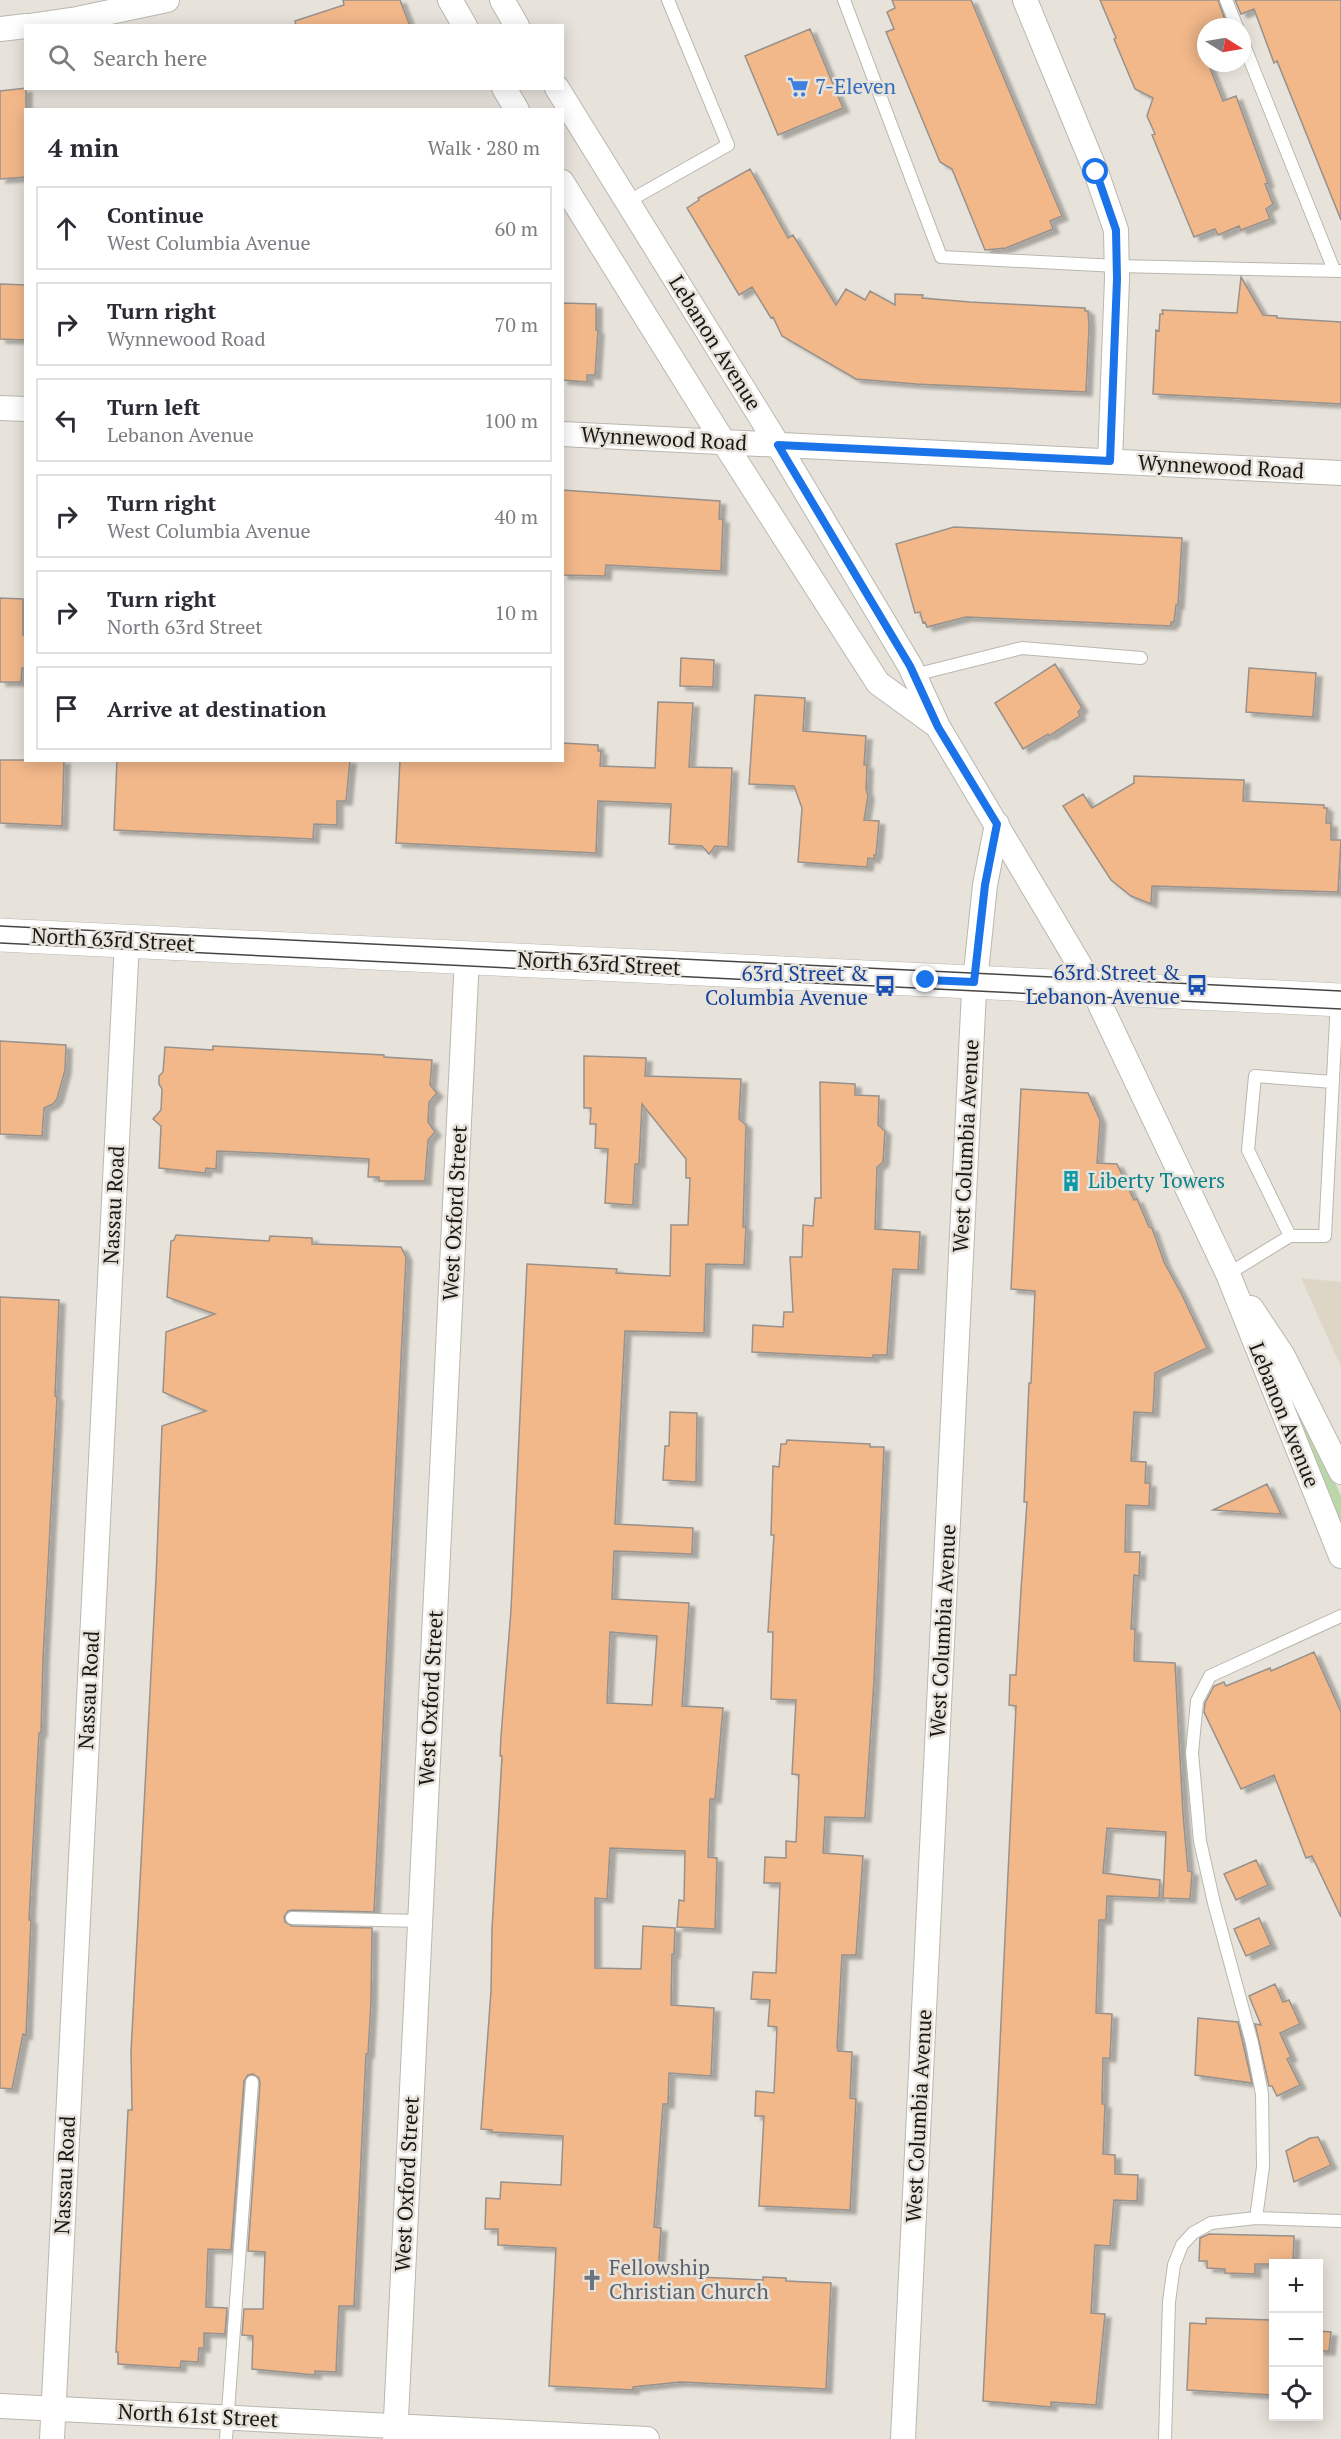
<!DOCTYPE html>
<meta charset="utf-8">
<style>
:root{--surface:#fff;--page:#f7f7f7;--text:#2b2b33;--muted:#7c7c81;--line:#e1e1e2}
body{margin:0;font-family:"PT Serif",serif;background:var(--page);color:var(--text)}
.controls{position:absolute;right:18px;bottom:18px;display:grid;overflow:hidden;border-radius:0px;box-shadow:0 3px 15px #0003}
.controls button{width:54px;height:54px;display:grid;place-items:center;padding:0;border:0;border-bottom:2px solid var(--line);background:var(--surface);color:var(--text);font:30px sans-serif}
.compass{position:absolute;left:1197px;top:18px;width:54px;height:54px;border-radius:50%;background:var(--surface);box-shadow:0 3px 15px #0003;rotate:101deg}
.stop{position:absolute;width:18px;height:18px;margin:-14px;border:4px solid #1a73e8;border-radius:50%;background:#fff}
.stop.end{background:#1a73e8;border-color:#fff;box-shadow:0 2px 6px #0008}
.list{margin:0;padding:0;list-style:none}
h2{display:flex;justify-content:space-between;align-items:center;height:78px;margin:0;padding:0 24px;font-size:26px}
h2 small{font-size:20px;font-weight:400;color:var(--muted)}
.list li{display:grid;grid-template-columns:39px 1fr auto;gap:18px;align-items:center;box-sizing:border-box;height:84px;margin:0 12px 12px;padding:0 12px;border:2px solid var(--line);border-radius:0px}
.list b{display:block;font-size:22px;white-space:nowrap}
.list p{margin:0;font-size:20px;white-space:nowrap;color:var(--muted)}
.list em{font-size:20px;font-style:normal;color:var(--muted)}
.icon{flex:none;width:33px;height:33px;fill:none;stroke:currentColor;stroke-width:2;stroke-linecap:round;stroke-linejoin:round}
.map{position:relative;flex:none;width:1341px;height:2439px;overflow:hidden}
.search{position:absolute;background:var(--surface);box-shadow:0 3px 15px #0003;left:24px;top:24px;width:540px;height:66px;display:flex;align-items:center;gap:15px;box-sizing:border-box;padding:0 21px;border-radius:0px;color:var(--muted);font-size:22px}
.panel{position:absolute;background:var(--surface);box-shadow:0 3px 15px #0003;left:24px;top:108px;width:540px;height:654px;border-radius:0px}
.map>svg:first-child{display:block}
.built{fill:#ddd6c7}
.green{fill:#bad7a9}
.building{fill:#f2b88a;stroke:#98918c;stroke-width:1.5;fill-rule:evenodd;filter:url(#shadow)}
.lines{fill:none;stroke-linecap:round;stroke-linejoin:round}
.lane-casing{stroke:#bab7af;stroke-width:14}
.street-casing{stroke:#bab7af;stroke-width:26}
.primary-casing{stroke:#bab7af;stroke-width:34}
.lane{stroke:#fff;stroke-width:12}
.street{stroke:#fff;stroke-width:24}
.primary{stroke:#fff;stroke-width:33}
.tram{stroke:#474641;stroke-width:1.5}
.route{stroke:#1a73e8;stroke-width:8}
.labels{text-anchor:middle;stroke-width:5;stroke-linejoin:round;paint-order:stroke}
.shop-label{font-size:21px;fill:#366cbe;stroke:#e7e3db;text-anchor:start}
.street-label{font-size:21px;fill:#191815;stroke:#e7e3db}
.transit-label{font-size:21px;fill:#164399;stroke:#e7e3db;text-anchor:end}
.culture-label{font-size:21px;fill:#0d838f;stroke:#e7e3db;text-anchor:start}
.worship-label{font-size:21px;fill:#5b616d;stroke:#e7e3db;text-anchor:start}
</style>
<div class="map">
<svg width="1341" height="2439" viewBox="0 0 1341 2439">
<defs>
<filter id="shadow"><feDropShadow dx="6" dy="4" stdDeviation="1.5" flood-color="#0004"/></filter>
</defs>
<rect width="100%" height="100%" fill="#e7e3db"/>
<!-- built -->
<path class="built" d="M 1301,1278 L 1341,1282 L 1341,1367 Z"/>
<!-- green -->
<path class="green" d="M 1276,1352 L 1341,1496 L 1341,1526 L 1264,1357 Z"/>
<!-- building -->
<path class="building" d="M 343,0 L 400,0 L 410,26 L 296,26 L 295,21 L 344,5 Z
M 892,0 L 971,0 L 1062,216 L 1050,221 L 1053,229 L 1006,248 L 985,250 L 952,169 L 940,162 L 886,32 L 894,29 L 887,12 L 895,8 Z
M 1100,0 L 1218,0 L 1225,20 L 1206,27 L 1206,63 L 1208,63 L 1223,101 L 1236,96 L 1268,183 L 1265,184 L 1273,204 L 1266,209 L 1270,219 L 1241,230 L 1239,226 L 1218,235 L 1215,229 L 1194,237 L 1152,135 L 1155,134 L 1147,116 L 1153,98 L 1135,89 L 1114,39 L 1116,38 Z
M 1235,0 L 1341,0 L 1341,220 L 1277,61 L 1274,63 L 1254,9 L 1241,14 Z
M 810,29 L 843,108 L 778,135 L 745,56 Z
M 26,88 L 26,177 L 0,179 L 0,91 Z
M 750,169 L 788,238 L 793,235 L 836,305 L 846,289 L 865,300 L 870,291 L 895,305 L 895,294 L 923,295 L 922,298 L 970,302 L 1085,308 L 1085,311 L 1088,311 L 1089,327 L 1086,392 L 916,384 L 856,379 L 782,336 L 773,317 L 771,318 L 752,287 L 739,295 L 687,208 L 699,200 L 698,198 Z
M 1241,277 L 1263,315 L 1277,316 L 1277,318 L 1341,322 L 1341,404 L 1153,394 L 1156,330 L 1159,331 L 1160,314 L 1163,314 L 1162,310 L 1237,313 Z
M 0,284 L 26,285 L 26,340 L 0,339 Z
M 562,303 L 596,304 L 596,330 L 598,330 L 595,375 L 587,375 L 587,382 L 562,380 Z
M 562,490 L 720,501 L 719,519 L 723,519 L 721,571 L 606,565 L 605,576 L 562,575 Z
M 954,527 L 1182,538 L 1178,605 L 1176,605 L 1174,622 L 1171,622 L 1171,626 L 966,617 L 927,627 L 925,622 L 923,623 L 920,612 L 915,613 L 896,544 Z
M 0,598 L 23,599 L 23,635 L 26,635 L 26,668 L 22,668 L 21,682 L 0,682 Z
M 681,658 L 714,660 L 713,687 L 680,686 Z
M 1055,664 L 1082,708 L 1078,712 L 1080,716 L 1049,736 L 1048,734 L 1023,749 L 995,703 Z
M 1249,668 L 1316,673 L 1313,717 L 1246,712 Z
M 755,695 L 805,698 L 803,731 L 866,736 L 864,765 L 867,765 L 866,789 L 868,796 L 864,820 L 879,821 L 876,855 L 874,855 L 874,859 L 868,858 L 867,867 L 798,862 L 802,808 L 794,786 L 749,784 Z
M 658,702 L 693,703 L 689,767 L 732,768 L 728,847 L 715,846 L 709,854 L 702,846 L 669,844 L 671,804 L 598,801 L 596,853 L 396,843 L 400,760 L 562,760 L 562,743 L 598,745 L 598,751 L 601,751 L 600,766 L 655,768 Z
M 0,760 L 64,760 L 62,826 L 0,823 Z
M 117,760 L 350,760 L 346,801 L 337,801 L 337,825 L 314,824 L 313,839 L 114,830 Z
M 1134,776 L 1244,780 L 1243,801 L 1324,805 L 1324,808 L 1327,808 L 1326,823 L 1331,823 L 1331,840 L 1341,840 L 1338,892 L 1152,886 L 1151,904 L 1131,896 L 1111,880 L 1063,806 L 1083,794 L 1092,808 L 1134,783 Z
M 0,1041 L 66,1045 L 65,1070 L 57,1099 L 53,1104 L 44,1108 L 42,1136 L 0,1134 Z
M 213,1046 L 384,1055 L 384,1057 L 432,1060 L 430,1085 L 437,1093 L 429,1102 L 428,1122 L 435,1132 L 428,1140 L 425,1181 L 379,1181 L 379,1177 L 368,1177 L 369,1159 L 285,1154 L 217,1151 L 216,1169 L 206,1168 L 205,1173 L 159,1168 L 161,1126 L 153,1119 L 161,1110 L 162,1089 L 159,1084 L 159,1076 L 163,1072 L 165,1047 L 213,1050 Z
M 584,1056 L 646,1058 L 645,1076 L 741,1079 L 739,1119 L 746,1125 L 743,1227 L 746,1227 L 744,1265 L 706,1264 L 704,1333 L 625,1331 L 615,1524 L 693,1528 L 692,1554 L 614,1551 L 612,1599 L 689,1603 L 682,1706 L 723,1708 L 715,1799 L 710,1799 L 708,1857 L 717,1858 L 715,1929 L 677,1927 L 679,1900 L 684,1901 L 685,1851 L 610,1848 L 607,1899 L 595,1898 L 595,1968 L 641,1969 L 643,1926 L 675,1928 L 674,1954 L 672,1954 L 671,2005 L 714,2008 L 711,2076 L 669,2073 L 668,2104 L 663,2104 L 654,2227 L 661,2228 L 658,2275 L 763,2280 L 763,2277 L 786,2278 L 786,2281 L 831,2283 L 826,2389 L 680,2382 L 633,2387 L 633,2390 L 549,2386 L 556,2248 L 498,2245 L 498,2229 L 485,2229 L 486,2198 L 500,2199 L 501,2182 L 561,2185 L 563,2136 L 492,2132 L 492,2130 L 481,2129 L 491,1991 L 492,1929 L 502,1756 L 500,1756 L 501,1736 L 511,1610 L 527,1264 L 617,1269 L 616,1273 L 670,1276 L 671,1225 L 688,1225 L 690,1178 L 686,1178 L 686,1159 L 642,1104 L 639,1164 L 635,1164 L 633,1205 L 605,1203 L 608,1149 L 595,1148 L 596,1124 L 590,1124 L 591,1108 L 584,1108 ZM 610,1632 L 657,1636 L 652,1705 L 607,1703 Z
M 820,1082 L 855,1084 L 855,1095 L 879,1096 L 878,1125 L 885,1131 L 883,1162 L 877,1167 L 875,1229 L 920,1232 L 918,1270 L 893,1269 L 887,1355 L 873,1355 L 873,1358 L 752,1352 L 753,1325 L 783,1327 L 784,1312 L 793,1312 L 790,1257 L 802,1257 L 803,1225 L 813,1226 L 815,1198 L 821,1198 Z
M 1021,1089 L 1088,1093 L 1100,1120 L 1097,1163 L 1117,1164 L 1134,1200 L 1137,1199 L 1149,1227 L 1152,1228 L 1164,1262 L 1182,1295 L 1207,1348 L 1155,1373 L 1153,1413 L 1134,1412 L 1131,1461 L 1146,1462 L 1145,1483 L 1150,1483 L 1149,1506 L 1126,1505 L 1125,1552 L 1140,1552 L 1139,1576 L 1134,1575 L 1131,1629 L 1135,1629 L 1134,1661 L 1175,1663 L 1183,1814 L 1188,1871 L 1192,1872 L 1190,1899 L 1163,1898 L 1166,1832 L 1107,1828 L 1103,1873 L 1160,1880 L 1159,1898 L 1107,1896 L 1106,1920 L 1099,1920 L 1096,2013 L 1112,2014 L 1110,2058 L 1103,2058 L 1102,2104 L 1105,2104 L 1103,2154 L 1115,2155 L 1115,2174 L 1138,2175 L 1137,2201 L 1114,2200 L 1110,2246 L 1095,2245 L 1091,2313 L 1105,2314 L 1096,2405 L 1051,2402 L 1051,2407 L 983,2401 L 1016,1706 L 1009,1705 L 1010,1675 L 1016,1675 L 1021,1590 L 1027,1502 L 1024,1502 L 1029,1383 L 1031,1383 L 1035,1291 L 1011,1289 Z
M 176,1235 L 269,1241 L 270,1236 L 312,1238 L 312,1244 L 401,1247 L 406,1257 L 374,1912 L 292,1910 L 288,1911 L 284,1917 L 285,1922 L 292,1926 L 372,1928 L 371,2002 L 368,2054 L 366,2054 L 354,2306 L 339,2306 L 336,2372 L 315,2371 L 315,2375 L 252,2369 L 253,2336 L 242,2335 L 244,2309 L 263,2309 L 265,2252 L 248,2251 L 260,2083 L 259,2078 L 253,2074 L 248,2075 L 244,2081 L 231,2250 L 208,2249 L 206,2307 L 227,2308 L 225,2334 L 204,2333 L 204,2348 L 199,2348 L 198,2362 L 181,2361 L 180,2368 L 118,2364 L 118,2352 L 116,2352 L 128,2110 L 132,2110 L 131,2052 L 156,1579 L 162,1426 L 206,1411 L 163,1392 L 166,1332 L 215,1314 L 167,1297 L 171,1241 L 174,1240 Z
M 0,1297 L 59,1300 L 55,1396 L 57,1397 L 43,1659 L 41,1733 L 39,1733 L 29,1920 L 31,1920 L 26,2035 L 23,2034 L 12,2089 L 0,2088 Z
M 670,1412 L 697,1413 L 696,1482 L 663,1480 L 665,1446 L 669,1446 Z
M 787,1440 L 870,1444 L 870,1447 L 884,1447 L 874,1681 L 865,1818 L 825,1817 L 823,1853 L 863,1856 L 856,1955 L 842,1955 L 837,2047 L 838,2051 L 852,2052 L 850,2098 L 856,2099 L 850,2210 L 759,2206 L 764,2116 L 755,2116 L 756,2091 L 774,2093 L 777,2027 L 768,2026 L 770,2000 L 751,1999 L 753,1972 L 776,1973 L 780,1883 L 764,1883 L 765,1857 L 786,1858 L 786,1841 L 796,1842 L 799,1775 L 792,1774 L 796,1700 L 771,1699 L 773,1632 L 768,1632 L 774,1535 L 771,1535 L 773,1466 L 779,1467 L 781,1444 L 786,1444 Z
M 1267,1484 L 1281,1514 L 1213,1510 Z
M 1314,1652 L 1341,1712 L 1341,1917 L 1312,1856 L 1306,1858 L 1274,1775 L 1241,1789 L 1204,1712 L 1205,1703 L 1214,1686 L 1224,1682 L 1226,1686 L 1270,1668 L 1271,1671 Z
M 1256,1860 L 1268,1885 L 1236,1900 L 1224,1874 Z
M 1259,1918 L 1271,1945 L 1246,1956 L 1234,1929 Z
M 1275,1984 L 1283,2002 L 1289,2000 L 1300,2024 L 1280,2033 L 1291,2057 L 1287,2059 L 1300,2085 L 1277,2096 L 1272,2086 L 1269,2086 L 1255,2024 L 1261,2025 L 1249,1996 Z
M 1198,2018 L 1238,2022 L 1252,2083 L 1195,2075 Z
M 1318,2137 L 1331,2165 L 1294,2182 L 1286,2151 L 1310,2138 Z
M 1209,2234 L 1294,2236 L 1293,2264 L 1255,2264 L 1255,2274 L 1225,2273 L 1225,2269 L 1207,2268 L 1207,2261 L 1199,2261 L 1200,2238 Z
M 1206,2318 L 1274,2320 L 1274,2395 L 1187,2390 L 1190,2323 L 1206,2324 Z
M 1318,2331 L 1331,2332 L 1329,2351 L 1318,2351 Z"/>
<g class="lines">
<defs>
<path id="lane" d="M 844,0 L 941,257 L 1117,266 L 1341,271
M 1226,0 L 1237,27
M 1242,40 L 1334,270
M 627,202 L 728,145 L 668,0
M 914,675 L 1022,648 L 1141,658
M 1333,1082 L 1255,1076 L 1248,1150 L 1290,1236 L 1325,1236 L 1337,1000
M 1228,1274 L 1290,1236
M 292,1918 L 420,1921
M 1256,2218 L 1263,2167 L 1262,2094 L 1252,2043 L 1214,1903 L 1200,1841 L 1192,1753 L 1197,1701 L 1210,1676 L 1341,1616
M 226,2439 L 252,2082
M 1165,2439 L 1169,2302 L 1174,2265 L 1182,2245 L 1193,2233 L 1211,2223 L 1256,2218 L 1341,2221"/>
<path id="street" d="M 450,0 L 465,26
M 502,0 L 517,26
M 1025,0 L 1096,172 L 1116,230 L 1117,279 L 1110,461
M 29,26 L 77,19 L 167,0
M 0,29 L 26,26
M 504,88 L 517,110
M 557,88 L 778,445 L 910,666 L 938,727 L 1088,979 L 1228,1274 L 1341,1556
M 562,182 L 723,441 L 878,683 L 936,725
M 0,408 L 26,409
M 562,434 L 1341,473
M 1251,1308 L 1283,1356 L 1341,1472
M 0,2406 L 647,2439
M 52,2439 L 127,941
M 395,2439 L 467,957
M 903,2439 L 974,991 L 985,885 L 997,824"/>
<path id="primary" d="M 0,935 L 1341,1000"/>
</defs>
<!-- lane casing -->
<use href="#lane" class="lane-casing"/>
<!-- street casing -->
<use href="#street" class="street-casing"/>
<!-- primary casing -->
<use href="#primary" class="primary-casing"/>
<!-- lane -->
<use href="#lane" class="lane"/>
<!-- street -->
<use href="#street" class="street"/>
<!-- primary -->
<use href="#primary" class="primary"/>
<!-- tram -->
<path class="tram" d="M 0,926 L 1341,991
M 0,943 L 1341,1009"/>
</g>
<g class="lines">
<!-- route -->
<path class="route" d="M 926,980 L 974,982 L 985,885 L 997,824 L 938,727 L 910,666 L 778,445 L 1110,461 L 1117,279 L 1116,230 L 1096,172"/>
</g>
<!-- icons -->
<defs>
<symbol id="supermarket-bare" viewBox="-9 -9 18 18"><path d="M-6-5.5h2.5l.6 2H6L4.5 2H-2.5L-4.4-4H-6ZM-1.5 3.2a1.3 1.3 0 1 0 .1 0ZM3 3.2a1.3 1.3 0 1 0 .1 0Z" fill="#3f7fe0" stroke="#e7e3db" stroke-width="2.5" paint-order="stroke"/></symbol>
<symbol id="bus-bare" viewBox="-9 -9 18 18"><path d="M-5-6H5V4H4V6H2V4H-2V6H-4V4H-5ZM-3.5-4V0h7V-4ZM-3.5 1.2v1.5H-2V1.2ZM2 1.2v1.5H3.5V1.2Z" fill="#1a4fb4" stroke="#e7e3db" stroke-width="2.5" paint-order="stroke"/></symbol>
<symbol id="building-bare" viewBox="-9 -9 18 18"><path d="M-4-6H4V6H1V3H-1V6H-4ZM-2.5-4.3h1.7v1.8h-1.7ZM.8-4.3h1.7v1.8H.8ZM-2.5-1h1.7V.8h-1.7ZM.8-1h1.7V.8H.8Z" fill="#0f9aa8" stroke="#e7e3db" stroke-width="2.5" paint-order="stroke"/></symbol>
<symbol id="church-bare" viewBox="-9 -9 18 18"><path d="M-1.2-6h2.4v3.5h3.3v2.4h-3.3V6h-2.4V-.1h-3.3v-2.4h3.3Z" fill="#6b7280" stroke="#e7e3db" stroke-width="2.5" paint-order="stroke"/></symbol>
</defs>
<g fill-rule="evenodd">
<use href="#supermarket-bare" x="783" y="72" width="30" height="30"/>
<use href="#bus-bare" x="1182" y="970" width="30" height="30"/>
<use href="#bus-bare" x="870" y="971" width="30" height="30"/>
<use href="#building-bare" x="1056" y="1166" width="30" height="30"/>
<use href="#church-bare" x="577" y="2265" width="30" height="30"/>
</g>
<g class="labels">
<!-- shop labels -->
<g class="shop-label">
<text x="815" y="94">7-Eleven</text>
</g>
<!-- street labels -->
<g class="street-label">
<text transform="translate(715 343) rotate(58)" y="7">Lebanon Avenue</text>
<text transform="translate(664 439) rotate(3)" y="7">Wynnewood Road</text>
<text transform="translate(1221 467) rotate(3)" y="7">Wynnewood Road</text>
<text transform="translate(113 940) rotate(3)" y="7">North 63rd Street</text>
<text transform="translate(599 964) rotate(3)" y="7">North 63rd Street</text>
<text transform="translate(966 1146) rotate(-87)" y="7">West Columbia Avenue</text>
<text transform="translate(114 1205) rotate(-87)" y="7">Nassau Road</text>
<text transform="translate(455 1213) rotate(-87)" y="7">West Oxford Street</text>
<text transform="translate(1284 1415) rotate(68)" y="7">Lebanon Avenue</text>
<text transform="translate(943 1631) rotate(-87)" y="7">West Columbia Avenue</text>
<text transform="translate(89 1690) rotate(-87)" y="7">Nassau Road</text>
<text transform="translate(431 1698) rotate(-87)" y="7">West Oxford Street</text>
<text transform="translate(919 2116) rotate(-87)" y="7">West Columbia Avenue</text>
<text transform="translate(65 2175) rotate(-87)" y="7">Nassau Road</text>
<text transform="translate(407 2184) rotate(-87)" y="7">West Oxford Street</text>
<text transform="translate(198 2416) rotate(3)" y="7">North 61st Street</text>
</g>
<!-- transit labels -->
<g class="transit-label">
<text x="1180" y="980">63rd Street &amp;<tspan x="1180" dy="24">Lebanon Avenue</tspan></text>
<text x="868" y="981">63rd Street &amp;<tspan x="868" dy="24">Columbia Avenue</tspan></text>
</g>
<!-- culture labels -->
<g class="culture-label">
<text x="1088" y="1188">Liberty Towers</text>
</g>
<!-- worship labels -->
<g class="worship-label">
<text x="609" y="2275">Fellowship<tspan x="609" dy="24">Christian Church</tspan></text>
</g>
</g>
</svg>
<div class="controls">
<button>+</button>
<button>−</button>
<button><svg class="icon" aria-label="locate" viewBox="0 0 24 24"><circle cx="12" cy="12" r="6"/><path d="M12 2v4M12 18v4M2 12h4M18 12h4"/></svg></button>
</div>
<svg class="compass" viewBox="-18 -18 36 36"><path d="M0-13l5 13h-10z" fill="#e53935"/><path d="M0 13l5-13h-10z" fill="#7c7c81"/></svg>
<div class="stop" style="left:1096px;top:172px"></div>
<div class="stop end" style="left:926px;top:980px"></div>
<div class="search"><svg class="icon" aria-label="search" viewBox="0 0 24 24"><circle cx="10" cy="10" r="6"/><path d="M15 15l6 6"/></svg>Search here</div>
<section class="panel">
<h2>4 min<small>Walk · 280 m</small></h2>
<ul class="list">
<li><svg class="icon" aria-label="ahead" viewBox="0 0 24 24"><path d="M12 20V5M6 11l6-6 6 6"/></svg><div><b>Continue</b><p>West Columbia Avenue</p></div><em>60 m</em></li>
<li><svg class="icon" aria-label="right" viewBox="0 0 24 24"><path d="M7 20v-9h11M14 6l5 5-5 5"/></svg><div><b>Turn right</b><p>Wynnewood Road</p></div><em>70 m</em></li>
<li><svg class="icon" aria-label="left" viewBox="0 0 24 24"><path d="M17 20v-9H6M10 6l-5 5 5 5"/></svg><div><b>Turn left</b><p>Lebanon Avenue</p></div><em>100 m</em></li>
<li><svg class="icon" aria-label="right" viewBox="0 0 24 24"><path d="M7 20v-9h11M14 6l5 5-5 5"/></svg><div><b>Turn right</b><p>West Columbia Avenue</p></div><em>40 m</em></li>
<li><svg class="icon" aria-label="right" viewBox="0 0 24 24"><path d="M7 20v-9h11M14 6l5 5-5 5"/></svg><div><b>Turn right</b><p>North 63rd Street</p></div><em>10 m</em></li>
<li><svg class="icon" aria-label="arrive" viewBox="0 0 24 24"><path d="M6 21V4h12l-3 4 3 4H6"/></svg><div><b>Arrive at destination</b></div></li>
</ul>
</section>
</div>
